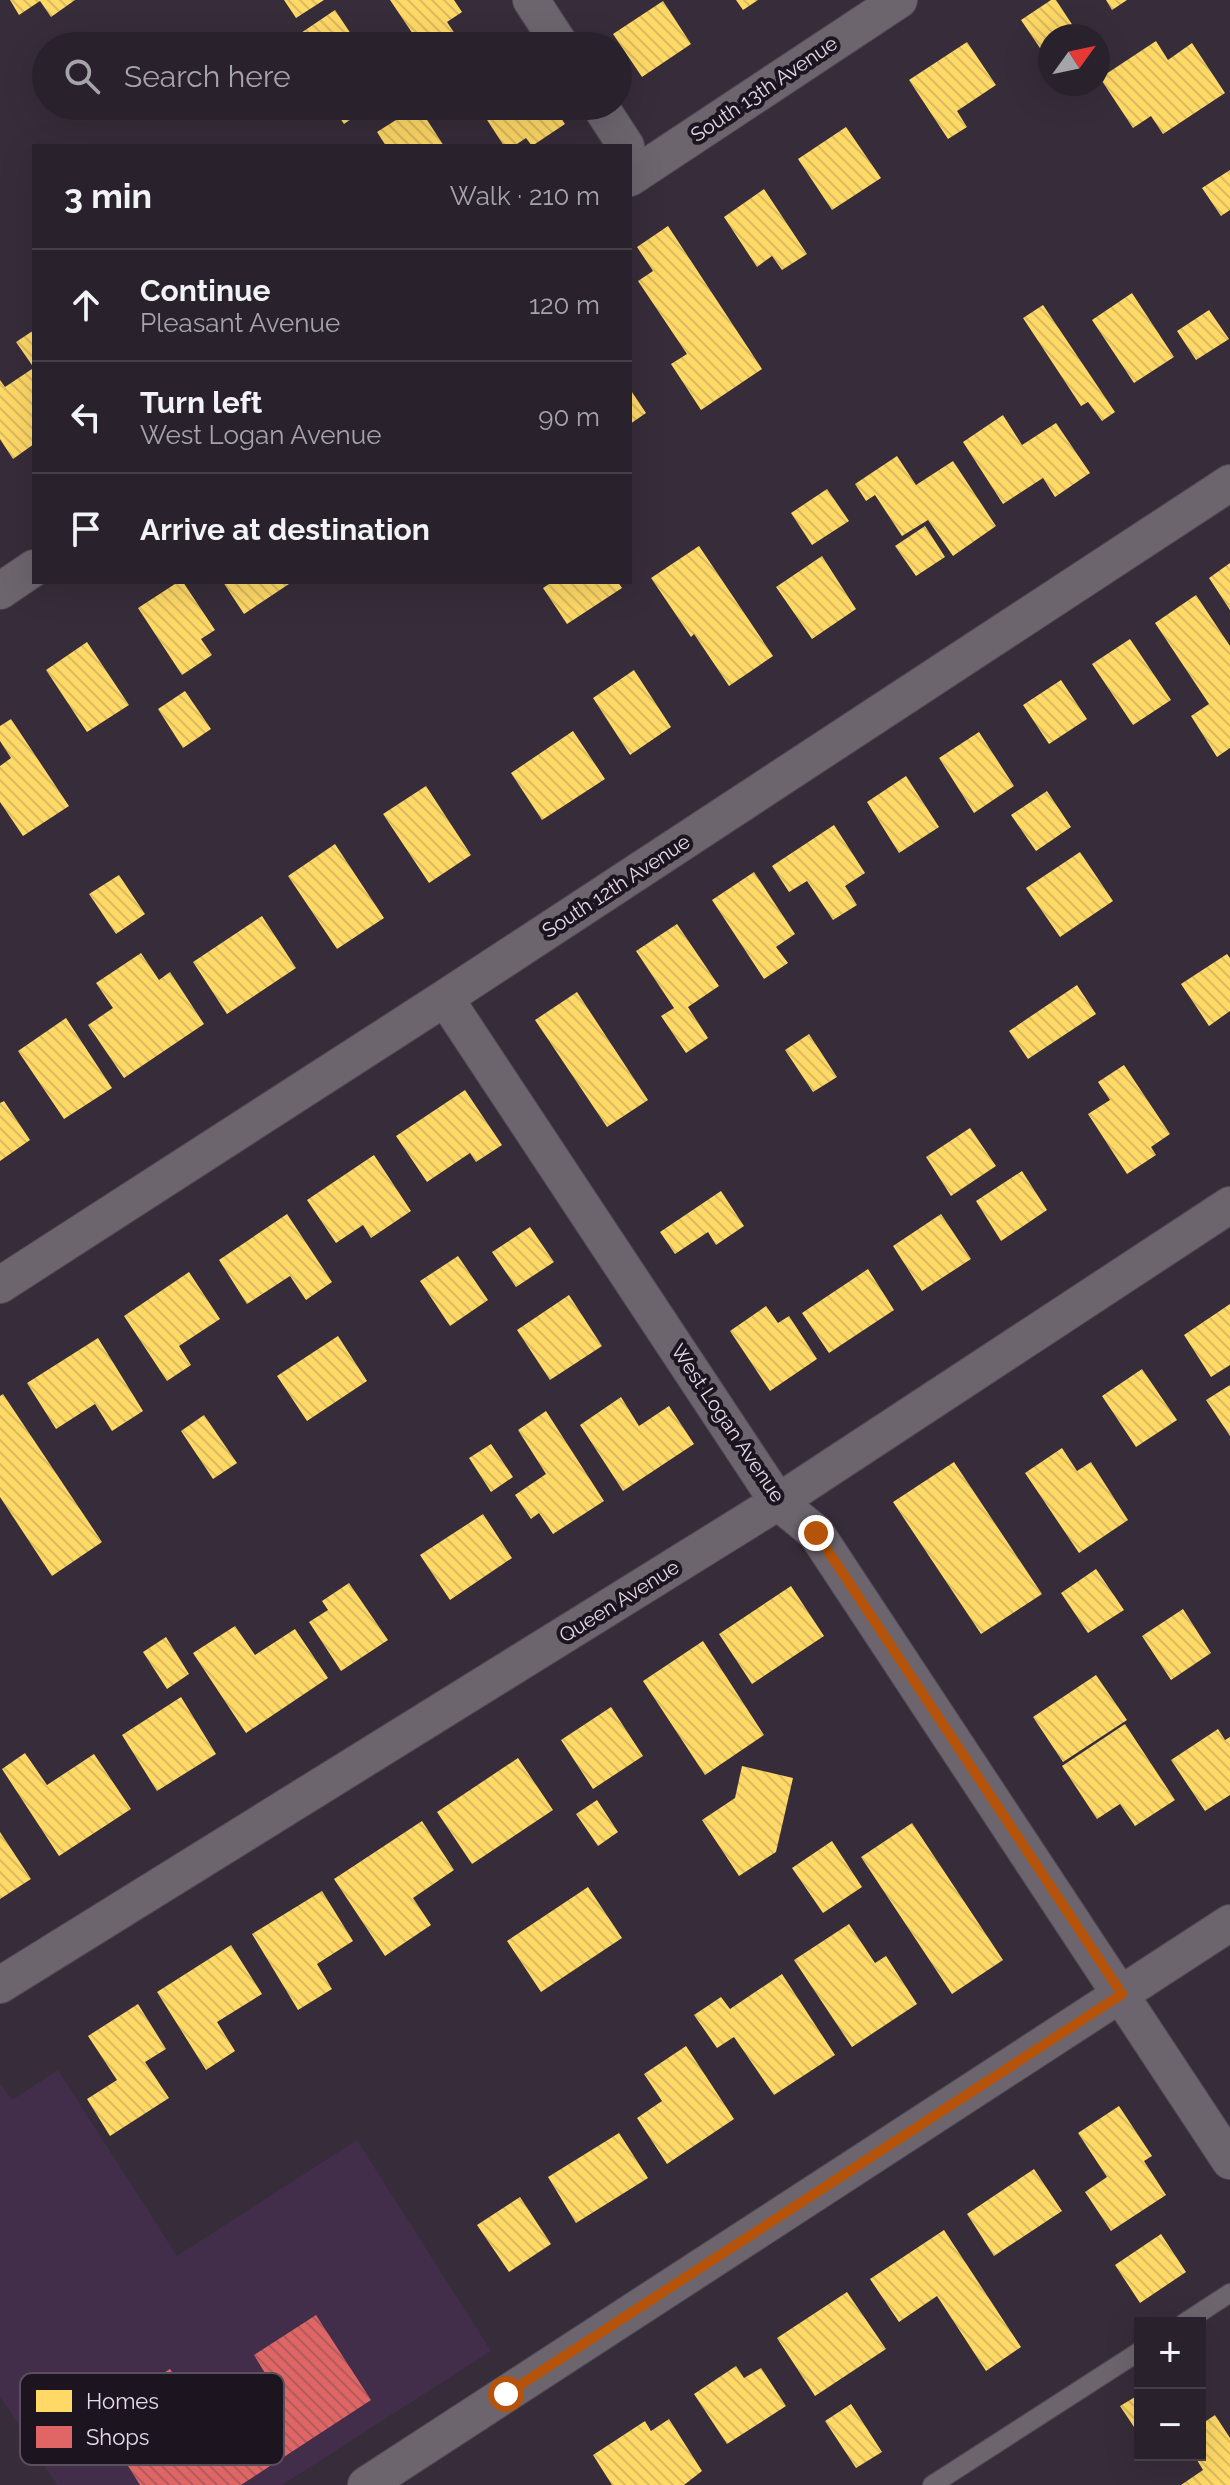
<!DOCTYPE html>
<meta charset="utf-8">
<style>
:root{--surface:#29222c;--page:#312a34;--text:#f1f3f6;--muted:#a5a4a9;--line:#453f48}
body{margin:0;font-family:Raleway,sans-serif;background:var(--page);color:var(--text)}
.controls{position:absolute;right:24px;bottom:24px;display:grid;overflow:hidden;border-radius:0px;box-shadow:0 8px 32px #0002}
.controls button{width:72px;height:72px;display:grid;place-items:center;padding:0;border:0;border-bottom:2px solid var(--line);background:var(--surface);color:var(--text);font:40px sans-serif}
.compass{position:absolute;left:1038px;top:24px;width:72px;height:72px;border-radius:50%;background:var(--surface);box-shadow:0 8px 32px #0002;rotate:57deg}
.stop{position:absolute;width:24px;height:24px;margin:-18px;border:6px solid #b45309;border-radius:50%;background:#fff}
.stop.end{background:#b45309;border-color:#fff;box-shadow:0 2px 8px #0008}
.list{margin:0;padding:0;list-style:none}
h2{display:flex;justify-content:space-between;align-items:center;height:104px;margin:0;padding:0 32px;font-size:34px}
h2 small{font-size:26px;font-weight:400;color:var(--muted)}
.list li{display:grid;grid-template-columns:52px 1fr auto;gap:24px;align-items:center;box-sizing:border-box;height:112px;padding:0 32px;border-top:2px solid var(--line)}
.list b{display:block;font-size:30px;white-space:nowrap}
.list p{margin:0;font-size:26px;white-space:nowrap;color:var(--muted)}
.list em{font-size:26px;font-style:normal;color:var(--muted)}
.icon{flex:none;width:44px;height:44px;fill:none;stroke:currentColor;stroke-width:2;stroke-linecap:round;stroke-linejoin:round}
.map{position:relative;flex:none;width:1230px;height:2485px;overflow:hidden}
.search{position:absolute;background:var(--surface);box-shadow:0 8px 32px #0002;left:32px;top:32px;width:600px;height:88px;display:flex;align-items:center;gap:20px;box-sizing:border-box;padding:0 28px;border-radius:44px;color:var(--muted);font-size:30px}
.panel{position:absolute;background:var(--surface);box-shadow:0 8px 32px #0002;left:32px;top:144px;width:600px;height:440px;border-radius:0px}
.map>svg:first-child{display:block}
.built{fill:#422d4a}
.homes{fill:url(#homes-back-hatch)}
.shops{fill:url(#shops-back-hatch)}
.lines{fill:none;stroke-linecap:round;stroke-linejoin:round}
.lane-casing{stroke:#524a55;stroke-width:20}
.street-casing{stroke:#524a55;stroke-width:38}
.lane{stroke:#6c656e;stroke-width:18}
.street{stroke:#6c656e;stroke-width:36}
.route{stroke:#b45309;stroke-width:10}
.labels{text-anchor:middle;stroke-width:8;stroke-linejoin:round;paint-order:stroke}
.street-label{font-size:20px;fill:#e6dbeb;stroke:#1c141f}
.key{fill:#1c141f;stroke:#59505c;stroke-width:2}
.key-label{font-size:22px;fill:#e6dbeb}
</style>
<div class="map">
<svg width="1230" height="2485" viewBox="0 0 1230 2485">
<defs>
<pattern id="homes-back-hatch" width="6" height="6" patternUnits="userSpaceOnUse" patternTransform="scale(2)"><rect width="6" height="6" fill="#ffd966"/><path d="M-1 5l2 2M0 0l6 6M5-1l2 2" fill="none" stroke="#dabb60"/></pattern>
<pattern id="shops-back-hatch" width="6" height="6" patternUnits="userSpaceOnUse" patternTransform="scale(2)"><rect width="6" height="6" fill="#e06666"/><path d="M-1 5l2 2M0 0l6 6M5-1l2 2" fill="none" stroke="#b25b5c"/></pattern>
</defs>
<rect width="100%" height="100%" fill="#372d3a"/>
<!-- built -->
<path class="built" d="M 58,2070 L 177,2256 L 357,2140 L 491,2351 L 282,2485 L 57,2485 L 0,2396 L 0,2083 L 12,2100 Z"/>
<!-- homes -->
<path class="homes" d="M 10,0 L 75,0 L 51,17 L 40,1 L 19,15 Z
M 284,0 L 324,0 L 296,18 Z
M 390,0 L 454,0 L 462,12 L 447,22 L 463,46 L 421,46 Z
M 736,0 L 758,0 L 743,10 Z
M 1051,0 L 1056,0 L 1077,32 L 1071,36 L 1050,36 L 1050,50 L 1044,54 L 1021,20 Z
M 1106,0 L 1127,0 L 1112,10 Z
M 663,1 L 691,44 L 642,77 L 613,34 Z
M 335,10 L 359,46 L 292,46 L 289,41 Z
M 1156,41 L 1168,60 L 1192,43 L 1225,93 L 1163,134 L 1151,116 L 1133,128 L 1100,78 Z
M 967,42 L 996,85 L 957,111 L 967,127 L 948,139 L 909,80 Z
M 332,106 L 370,106 L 344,124 Z
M 418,106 L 444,146 L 386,146 L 377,132 Z
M 478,106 L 553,106 L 565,124 L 532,146 L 526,138 L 514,146 L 504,146 Z
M 846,127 L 881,178 L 832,210 L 798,159 Z
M 1230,170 L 1230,210 L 1221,216 L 1202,188 Z
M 764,189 L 807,254 L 782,270 L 772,256 L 757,267 L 724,217 Z
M 668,226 L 762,369 L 701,410 L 671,364 L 687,354 L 638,281 L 653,271 L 637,247 Z
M 1132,293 L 1174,357 L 1134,383 L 1092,320 Z
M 1043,305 L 1115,412 L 1102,421 L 1088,402 L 1081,406 L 1023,318 Z
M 1209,310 L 1229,339 L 1196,360 L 1177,331 Z
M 34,330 L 34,368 L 16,342 Z
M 32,369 L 34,372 L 34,444 L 13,459 L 0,439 L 0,380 L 5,387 Z
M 630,389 L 646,413 L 630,424 Z
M 1003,415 L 1022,445 L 1056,423 L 1090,473 L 1055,497 L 1043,478 L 1003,504 L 963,442 Z
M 897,456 L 916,485 L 953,461 L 996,526 L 953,556 L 928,520 L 902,536 L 875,495 L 866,501 L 855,484 Z
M 827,489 L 849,521 L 812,545 L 791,513 Z
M 925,526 L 945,557 L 916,576 L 895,546 Z
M 699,546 L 773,656 L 729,686 L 694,634 L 691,637 L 651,578 Z
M 822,556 L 856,609 L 812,639 L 776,587 Z
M 1230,563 L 1230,610 L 1209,578 Z
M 178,582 L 183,582 L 215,630 L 201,639 L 212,655 L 182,675 L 138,608 Z
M 223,582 L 292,582 L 244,614 Z
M 552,582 L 618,582 L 622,588 L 567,624 L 543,588 Z
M 1196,595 L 1230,646 L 1230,748 L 1217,757 L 1191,716 L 1209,704 L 1155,623 Z
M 1130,639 L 1171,700 L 1133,725 L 1092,664 Z
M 87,642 L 129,705 L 87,732 L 46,670 Z
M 634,670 L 671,727 L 630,755 L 593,698 Z
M 1061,680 L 1087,719 L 1049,744 L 1023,705 Z
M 185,691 L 211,729 L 183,748 L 158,709 Z
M 11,719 L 69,806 L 23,836 L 0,802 L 0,766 L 11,758 L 0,741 L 0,726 Z
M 573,731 L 605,779 L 542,820 L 511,773 Z
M 979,732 L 1014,786 L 974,813 L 939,758 Z
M 906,776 L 939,827 L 899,853 L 867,802 Z
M 426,786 L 471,855 L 429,883 L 383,814 Z
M 1047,791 L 1071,827 L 1036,851 L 1011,815 Z
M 834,825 L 865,873 L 845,886 L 857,905 L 833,920 L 807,881 L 789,892 L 772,866 Z
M 335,844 L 384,918 L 337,949 L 288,876 Z
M 1080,852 L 1113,901 L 1060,937 L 1026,888 Z
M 754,872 L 795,934 L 776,947 L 788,963 L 764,979 L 712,900 Z
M 119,875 L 145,914 L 116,934 L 89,894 Z
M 262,916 L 296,968 L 227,1014 L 193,962 Z
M 677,924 L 719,986 L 688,1007 L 708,1038 L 686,1053 L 661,1016 L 674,1008 L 636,951 Z
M 141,953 L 159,980 L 170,972 L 204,1024 L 124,1078 L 88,1025 L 113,1008 L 96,983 Z
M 1227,954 L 1230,958 L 1230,1011 L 1209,1026 L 1181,984 Z
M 1077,985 L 1096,1014 L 1028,1059 L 1009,1031 Z
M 577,992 L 648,1100 L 607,1127 L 535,1020 Z
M 66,1018 L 112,1088 L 64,1119 L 18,1051 Z
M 809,1034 L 837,1077 L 813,1092 L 785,1050 Z
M 1124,1065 L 1170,1134 L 1151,1147 L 1156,1155 L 1127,1174 L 1088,1114 L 1110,1100 L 1098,1082 Z
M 465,1090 L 502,1145 L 476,1162 L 470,1153 L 427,1182 L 396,1136 Z
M 4,1101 L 30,1140 L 0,1161 L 0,1103 Z
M 970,1128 L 996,1166 L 951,1196 L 926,1157 Z
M 374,1155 L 411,1211 L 371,1238 L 363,1225 L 336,1243 L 307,1200 Z
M 1022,1171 L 1047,1210 L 1001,1241 L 976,1201 Z
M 721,1191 L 744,1226 L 716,1245 L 708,1232 L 675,1254 L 660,1232 Z
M 287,1214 L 332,1282 L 306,1300 L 290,1276 L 247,1304 L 219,1260 Z
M 941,1214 L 971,1259 L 922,1291 L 893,1246 Z
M 530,1227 L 554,1262 L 516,1287 L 492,1252 Z
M 458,1256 L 488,1300 L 450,1326 L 420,1281 Z
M 868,1269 L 894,1310 L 829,1353 L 802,1313 Z
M 189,1272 L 220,1319 L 179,1346 L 191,1365 L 167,1381 L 124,1316 Z
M 569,1295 L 602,1346 L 550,1380 L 517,1330 Z
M 1230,1304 L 1230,1365 L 1211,1377 L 1184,1335 Z
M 766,1306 L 778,1323 L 789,1316 L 817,1359 L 770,1391 L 730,1331 Z
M 338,1336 L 367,1381 L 307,1421 L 277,1376 Z
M 98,1338 L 143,1411 L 112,1431 L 95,1404 L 56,1429 L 27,1383 Z
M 1142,1369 L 1177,1420 L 1136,1447 L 1102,1396 Z
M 1230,1385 L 1230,1436 L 1206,1400 Z
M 3,1394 L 102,1542 L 52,1576 L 0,1497 L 0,1396 Z
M 621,1397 L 639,1426 L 669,1406 L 694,1444 L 623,1491 L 580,1425 Z
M 546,1411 L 604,1501 L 553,1534 L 539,1513 L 531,1519 L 515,1495 L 546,1474 L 518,1430 Z
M 204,1415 L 237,1463 L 213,1479 L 181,1431 Z
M 491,1444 L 513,1477 L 491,1492 L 469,1458 Z
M 1062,1448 L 1077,1471 L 1091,1462 L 1128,1520 L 1079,1553 L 1025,1473 Z
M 954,1462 L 1042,1594 L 981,1634 L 893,1502 Z
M 483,1514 L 512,1558 L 450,1600 L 420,1555 Z
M 1096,1569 L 1124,1610 L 1088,1633 L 1061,1593 Z
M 349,1583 L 388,1640 L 341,1671 L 309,1622 L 328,1610 L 322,1601 Z
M 791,1586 L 824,1636 L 752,1684 L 719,1634 Z
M 1183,1609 L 1211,1653 L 1171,1680 L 1142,1636 Z
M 235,1626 L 255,1655 L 295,1629 L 328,1678 L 246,1733 L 193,1653 Z
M 166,1637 L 189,1674 L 167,1689 L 143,1652 Z
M 703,1641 L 764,1735 L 705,1775 L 643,1681 Z
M 1096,1675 L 1127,1720 L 1063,1762 L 1033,1717 Z
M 181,1697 L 216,1754 L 157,1791 L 122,1735 Z
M 611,1707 L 643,1756 L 593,1789 L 561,1740 Z
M 1125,1724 L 1175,1800 L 1135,1826 L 1120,1804 L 1097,1819 L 1062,1766 Z
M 1218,1729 L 1225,1740 L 1230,1737 L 1230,1795 L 1205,1811 L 1171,1760 Z
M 25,1753 L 47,1785 L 94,1754 L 131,1809 L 59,1856 L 2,1769 Z
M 518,1758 L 553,1810 L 472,1864 L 437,1812 Z
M 742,1766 L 793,1778 L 776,1852 L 739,1876 L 702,1820 L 735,1798 Z
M 597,1800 L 618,1832 L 598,1846 L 576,1814 Z
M 422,1821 L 454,1870 L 413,1898 L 431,1925 L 385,1956 L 334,1879 Z
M 912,1823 L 1003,1960 L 952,1994 L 861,1857 Z
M 0,1832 L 31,1879 L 0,1899 Z
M 832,1841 L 862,1887 L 823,1913 L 792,1868 Z
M 588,1887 L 622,1938 L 541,1992 L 507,1941 Z
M 322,1891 L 353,1941 L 317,1964 L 332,1989 L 298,2010 L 252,1934 Z
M 849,1924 L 875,1963 L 886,1956 L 917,2004 L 852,2047 L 794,1960 Z
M 231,1945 L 262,1994 L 217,2022 L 235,2051 L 206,2070 L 157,1992 Z
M 782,1974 L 835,2055 L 774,2095 L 734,2037 L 717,2048 L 694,2015 L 721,1997 L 730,2009 Z
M 138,2004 L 166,2049 L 145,2062 L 169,2098 L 110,2136 L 87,2099 L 117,2080 L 88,2036 Z
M 686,2046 L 734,2119 L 667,2164 L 637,2118 L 662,2101 L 644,2074 Z
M 1119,2106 L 1152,2156 L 1144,2161 L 1166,2195 L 1111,2231 L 1085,2192 L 1107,2177 L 1078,2133 Z
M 619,2133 L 648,2178 L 576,2223 L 548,2177 Z
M 1034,2169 L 1062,2211 L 994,2256 L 967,2214 Z
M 520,2197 L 551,2244 L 509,2272 L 477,2225 Z
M 944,2230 L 1021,2347 L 986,2371 L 937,2296 L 899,2322 L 870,2279 Z
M 1161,2234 L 1186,2272 L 1140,2303 L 1115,2265 Z
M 847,2292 L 886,2349 L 815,2396 L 777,2338 Z
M 736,2366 L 744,2378 L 761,2368 L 786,2406 L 727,2444 L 694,2394 Z
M 1140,2394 L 1140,2436 L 1120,2406 Z
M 851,2404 L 882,2452 L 856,2468 L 825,2421 Z
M 1215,2415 L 1230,2438 L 1230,2485 L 1181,2485 L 1203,2470 L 1194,2455 L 1200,2455 L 1200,2425 Z
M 669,2419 L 702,2471 L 684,2485 L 612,2485 L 593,2455 L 645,2421 L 651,2431 Z"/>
<!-- shops -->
<path class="shops" d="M 316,2315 L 371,2400 L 241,2485 L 140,2485 L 116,2447 L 98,2459 L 84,2438 L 128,2409 L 122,2400 L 170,2369 L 203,2420 L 268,2378 L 254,2355 Z"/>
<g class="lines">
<defs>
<path id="lane" d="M 1184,2323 L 1230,2293
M 932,2485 L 1140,2351"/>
<path id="street" d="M 531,0 L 561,46
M 600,106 L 626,146
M 630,178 L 899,0
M 0,591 L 34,568
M 445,998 L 778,1502 L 816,1533 L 1230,2161
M 0,1285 L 445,998 L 1230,483
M 0,1985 L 778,1502 L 1230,1205
M 366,2485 L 1230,1923"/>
</defs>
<!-- lane casing -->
<use href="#lane" class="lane-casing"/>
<!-- street casing -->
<use href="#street" class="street-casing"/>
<!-- lane -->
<use href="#lane" class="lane"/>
<!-- street -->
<use href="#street" class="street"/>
</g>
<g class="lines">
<!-- route -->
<path class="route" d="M 506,2394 L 1122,1994 L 816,1533"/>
</g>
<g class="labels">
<!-- street labels -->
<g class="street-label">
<text transform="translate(764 89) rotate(-34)" y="7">South 13th Avenue</text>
<text transform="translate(616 886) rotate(-33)" y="7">South 12th Avenue</text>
<text transform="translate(728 1423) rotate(56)" y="7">West Logan Avenue</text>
<text transform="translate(619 1601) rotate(-32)" y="7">Queen Avenue</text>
</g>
</g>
<!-- legend -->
<rect x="20" y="2373" width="264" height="92" rx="12" class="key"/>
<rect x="36" y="2390" width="36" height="22" fill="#ffd966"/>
<rect x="36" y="2426" width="36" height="22" fill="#e06666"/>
<g class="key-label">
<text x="86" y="2409">Homes</text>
<text x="86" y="2445">Shops</text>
</g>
</svg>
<div class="controls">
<button>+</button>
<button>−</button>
</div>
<svg class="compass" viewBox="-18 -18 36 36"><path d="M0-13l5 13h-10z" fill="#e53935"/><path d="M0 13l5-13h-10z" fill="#a5a4a9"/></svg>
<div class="stop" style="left:506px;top:2394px"></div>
<div class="stop end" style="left:816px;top:1533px"></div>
<div class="search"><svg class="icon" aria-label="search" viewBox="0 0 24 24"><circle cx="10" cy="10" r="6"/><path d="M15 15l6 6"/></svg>Search here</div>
<section class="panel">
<h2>3 min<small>Walk · 210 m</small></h2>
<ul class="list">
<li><svg class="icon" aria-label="ahead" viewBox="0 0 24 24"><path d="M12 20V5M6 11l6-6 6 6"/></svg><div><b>Continue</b><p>Pleasant Avenue</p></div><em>120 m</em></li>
<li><svg class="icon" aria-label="left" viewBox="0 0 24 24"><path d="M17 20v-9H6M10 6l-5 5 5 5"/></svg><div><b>Turn left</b><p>West Logan Avenue</p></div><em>90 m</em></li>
<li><svg class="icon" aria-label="arrive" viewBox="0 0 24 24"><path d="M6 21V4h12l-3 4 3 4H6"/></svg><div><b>Arrive at destination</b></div></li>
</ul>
</section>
</div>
